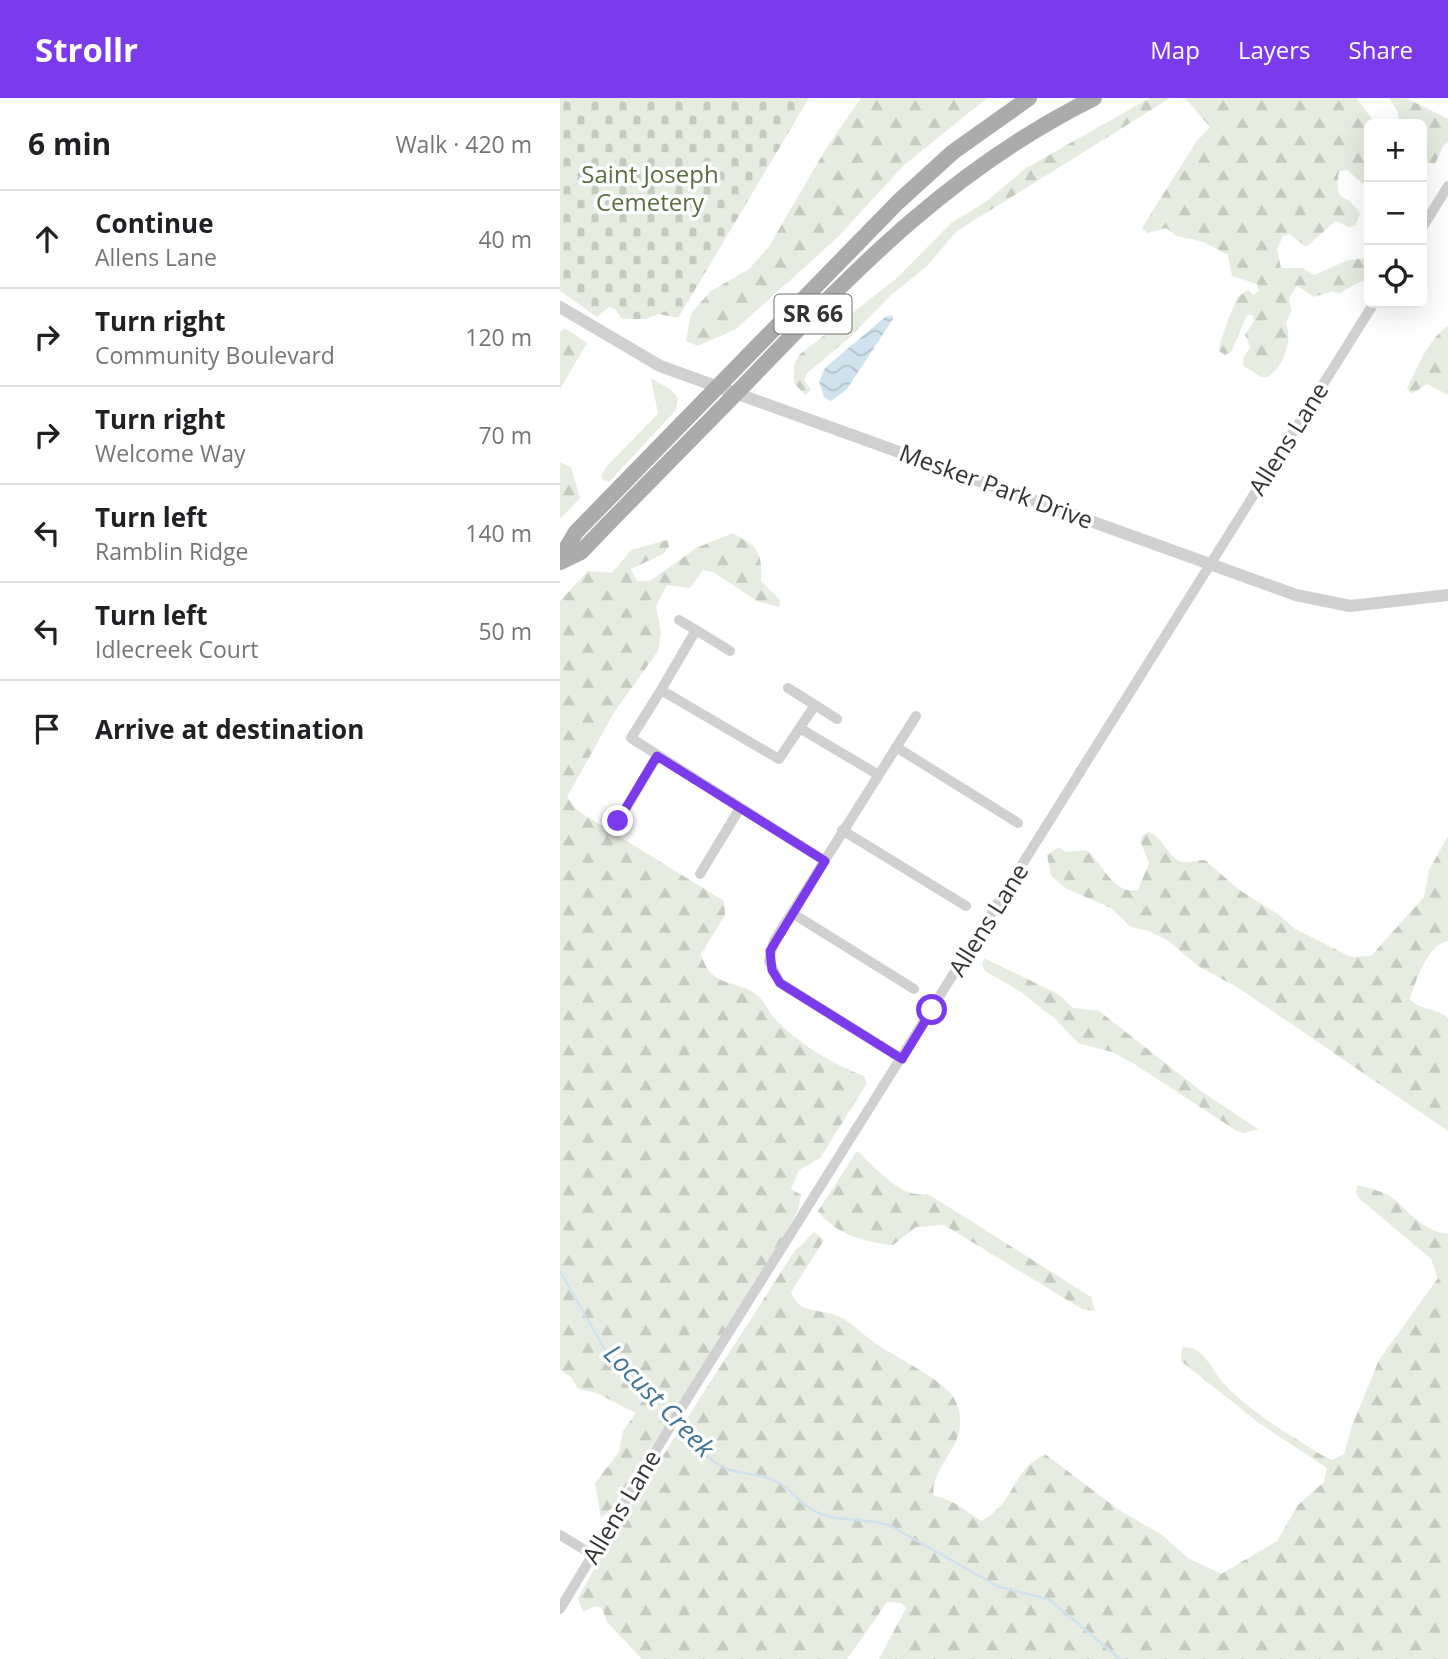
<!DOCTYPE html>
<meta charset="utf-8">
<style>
:root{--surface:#fff;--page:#f2f2f2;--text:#202124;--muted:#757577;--line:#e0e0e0;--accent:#7c3aed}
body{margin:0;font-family:"Open Sans",sans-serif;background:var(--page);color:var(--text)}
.controls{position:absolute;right:21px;top:21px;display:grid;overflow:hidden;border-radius:10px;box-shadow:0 7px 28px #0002}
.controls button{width:63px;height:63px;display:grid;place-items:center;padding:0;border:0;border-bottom:2px solid var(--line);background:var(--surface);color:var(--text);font:35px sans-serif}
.stop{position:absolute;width:21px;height:21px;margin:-16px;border:5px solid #7c3aed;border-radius:50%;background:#fff}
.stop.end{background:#7c3aed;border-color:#fff;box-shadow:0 2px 7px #0008}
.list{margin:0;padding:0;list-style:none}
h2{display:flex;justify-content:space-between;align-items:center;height:91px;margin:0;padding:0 28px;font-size:30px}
h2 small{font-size:23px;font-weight:400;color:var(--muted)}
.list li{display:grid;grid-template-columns:46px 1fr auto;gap:21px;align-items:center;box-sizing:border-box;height:98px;padding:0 28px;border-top:2px solid var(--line)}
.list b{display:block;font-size:26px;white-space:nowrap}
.list p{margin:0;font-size:23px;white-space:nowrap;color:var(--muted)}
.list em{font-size:23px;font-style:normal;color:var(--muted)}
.icon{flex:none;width:38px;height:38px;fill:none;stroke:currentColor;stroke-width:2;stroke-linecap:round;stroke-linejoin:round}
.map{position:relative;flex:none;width:888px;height:1561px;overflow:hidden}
header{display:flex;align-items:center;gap:42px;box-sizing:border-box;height:98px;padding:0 35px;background:var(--accent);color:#fff}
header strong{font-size:33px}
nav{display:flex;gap:38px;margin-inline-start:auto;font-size:24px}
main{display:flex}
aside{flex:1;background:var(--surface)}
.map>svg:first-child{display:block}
.grass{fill:#e6ecdf}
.forest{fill:url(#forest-firs)}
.cemetery{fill:url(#cemetery-stones)}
.water{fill:url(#water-waves)}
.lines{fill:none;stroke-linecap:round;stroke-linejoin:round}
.stream{stroke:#cfe2ee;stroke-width:2.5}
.minor{stroke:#d0d0d0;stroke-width:10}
.tertiary{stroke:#d0d0d0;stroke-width:12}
.primary{stroke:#ababab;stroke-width:16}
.route{stroke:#7c3aed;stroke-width:9}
.labels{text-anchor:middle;stroke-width:7;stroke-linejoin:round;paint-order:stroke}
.shield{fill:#fff;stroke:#707070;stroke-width:2}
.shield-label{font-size:23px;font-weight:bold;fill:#333}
.park-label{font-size:24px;fill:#56703f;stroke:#fff}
.street-label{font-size:24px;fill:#333;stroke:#fff}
.water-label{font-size:26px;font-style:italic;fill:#3f7597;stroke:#fff}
</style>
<header>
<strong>Strollr</strong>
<nav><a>Map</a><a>Layers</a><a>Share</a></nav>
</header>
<main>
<aside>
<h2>6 min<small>Walk · 420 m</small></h2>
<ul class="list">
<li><svg class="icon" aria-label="ahead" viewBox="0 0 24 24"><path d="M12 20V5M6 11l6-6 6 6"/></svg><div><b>Continue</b><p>Allens Lane</p></div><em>40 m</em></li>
<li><svg class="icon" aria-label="right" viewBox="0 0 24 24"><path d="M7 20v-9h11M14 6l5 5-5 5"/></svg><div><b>Turn right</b><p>Community Boulevard</p></div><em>120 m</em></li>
<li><svg class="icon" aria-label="right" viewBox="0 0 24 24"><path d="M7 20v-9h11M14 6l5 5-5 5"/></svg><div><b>Turn right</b><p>Welcome Way</p></div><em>70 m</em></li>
<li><svg class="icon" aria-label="left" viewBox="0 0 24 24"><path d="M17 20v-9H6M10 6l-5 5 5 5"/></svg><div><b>Turn left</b><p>Ramblin Ridge</p></div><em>140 m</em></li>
<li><svg class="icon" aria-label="left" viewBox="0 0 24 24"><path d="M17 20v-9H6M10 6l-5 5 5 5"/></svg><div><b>Turn left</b><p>Idlecreek Court</p></div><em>50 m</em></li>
<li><svg class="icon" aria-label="arrive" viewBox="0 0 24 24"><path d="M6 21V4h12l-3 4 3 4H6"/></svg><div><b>Arrive at destination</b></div></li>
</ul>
</aside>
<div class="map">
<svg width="888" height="1561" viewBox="0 0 888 1561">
<defs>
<pattern id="forest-firs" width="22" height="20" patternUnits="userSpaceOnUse" patternTransform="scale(1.75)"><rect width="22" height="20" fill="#e6ecdf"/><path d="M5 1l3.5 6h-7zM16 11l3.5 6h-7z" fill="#c6cbc0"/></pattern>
<pattern id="cemetery-stones" width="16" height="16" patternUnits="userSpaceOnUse" patternTransform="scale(1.75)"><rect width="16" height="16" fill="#e6ecdf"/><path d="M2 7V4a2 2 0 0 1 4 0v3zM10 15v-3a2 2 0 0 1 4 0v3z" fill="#c6cbc0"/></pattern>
<pattern id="water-waves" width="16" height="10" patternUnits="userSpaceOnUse" patternTransform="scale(1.75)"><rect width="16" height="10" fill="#cfe2ee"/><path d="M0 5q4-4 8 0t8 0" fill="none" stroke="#b2c2cd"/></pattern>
</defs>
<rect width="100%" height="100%" fill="#fff"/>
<!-- grass -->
<path class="grass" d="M 91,280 L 111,292 L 118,300 L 116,312 L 49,384 L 43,382 L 41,377 L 48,367 L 98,316 Z"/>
<!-- forest -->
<path class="forest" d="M 301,0 L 427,0 L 343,68 L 278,139 L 176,231 L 138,248 L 126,243 L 131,215 L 151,193 L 189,171 L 208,150 L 267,49 Z
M 590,0 L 610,0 L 397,133 L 366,169 L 332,196 L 289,240 L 247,275 L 244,282 L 251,292 L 245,297 L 234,285 L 234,267 L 239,257 L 337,180 L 391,125 L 427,103 L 466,70 Z
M 625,0 L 796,0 L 816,26 L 809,26 L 809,47 L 803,53 L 809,60 L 809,83 L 802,85 L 787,72 L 779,73 C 773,109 788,92 800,116 L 795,128 L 788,129 L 776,123 L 746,149 L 730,136 L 723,138 L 717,151 L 721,170 L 743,170 L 754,177 L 788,162 L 809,160 L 809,182 L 797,185 L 779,196 L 773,193 L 754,199 L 737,188 L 729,200 L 731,213 L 726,225 C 733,244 724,267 708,279 L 701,279 L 684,268 L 683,261 L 690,249 L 685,236 L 694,224 L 693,217 L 687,217 L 671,254 L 665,257 L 659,253 C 658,248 675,203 678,199 C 681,196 685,194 688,192 L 693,197 L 699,193 L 697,186 L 672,178 L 668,157 L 644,144 L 617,138 L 606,130 L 587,135 L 582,130 L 636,44 L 650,29 Z
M 829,0 L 846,0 L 888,21 L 888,44 L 883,48 L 875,66 L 862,64 L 862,26 L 839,26 L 838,14 Z
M 888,228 L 888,297 L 867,286 L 851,296 L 847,290 C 858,269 868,241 888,228 Z
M 5,230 L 27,245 L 0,291 L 0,234 Z
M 0,364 L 11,369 L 20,400 L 0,421 Z
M 173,435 C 199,450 202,452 201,483 L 220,502 L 219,509 L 197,503 L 153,474 L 143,472 L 130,490 L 107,487 L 96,508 L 101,535 L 98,553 L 55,613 L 7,699 L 18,713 L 164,803 L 165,817 L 141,856 C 151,892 177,880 198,898 C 206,905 210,917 218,924 C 242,948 273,966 304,978 L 307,985 L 260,1060 L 239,1072 L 231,1091 L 241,1097 L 238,1112 L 193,1194 L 51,1411 L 41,1420 L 35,1385 L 59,1354 L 63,1333 L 76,1315 C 56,1306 39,1293 18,1291 L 12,1280 L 0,1272 L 0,503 L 28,473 L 52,475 L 71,452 L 107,442 L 109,448 L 103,456 L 71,471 L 77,483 L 90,483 L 136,450 Z
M 588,734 C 603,738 608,760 622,764 C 628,765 638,762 645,762 L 678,791 L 719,817 L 735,831 L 791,859 L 811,858 L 864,799 L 869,772 L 888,738 L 888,843 C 868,846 855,884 850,901 C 859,913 877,909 888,920 L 888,1033 L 680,891 L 638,868 L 607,842 L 589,833 L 571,829 L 551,810 L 507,791 L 491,778 L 487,757 L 499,749 L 505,754 L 526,752 C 543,764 552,797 578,792 L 589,765 L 581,745 L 582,738 Z
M 424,860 L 498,896 L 513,910 L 539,913 L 641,993 L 698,1031 L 684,1035 L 677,1033 L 571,964 L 552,954 L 518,945 L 494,920 L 461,894 L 425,873 L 422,866 Z
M 297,1053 C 317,1070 340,1101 368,1096 L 531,1199 L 535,1213 L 522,1211 L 384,1127 L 356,1129 L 333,1147 C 305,1144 275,1136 258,1113 Z
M 798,1087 C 809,1091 825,1093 834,1101 C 852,1116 863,1133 888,1136 L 888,1561 L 319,1561 L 346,1510 L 341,1505 L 327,1504 L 287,1561 L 82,1561 L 47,1524 L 42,1510 L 35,1508 L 23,1514 L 18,1500 L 59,1426 L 234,1154 L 254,1134 L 264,1142 L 231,1194 C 238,1219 267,1209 284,1221 C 296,1229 306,1239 318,1247 C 338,1261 386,1282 396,1304 C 414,1346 368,1368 374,1398 C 398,1403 402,1412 422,1423 C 450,1405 449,1391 466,1370 C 471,1364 479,1360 485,1356 L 559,1412 L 602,1437 L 628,1460 L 661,1476 L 717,1443 L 738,1407 L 764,1384 L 767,1370 L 699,1325 L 621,1263 L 622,1250 C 643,1246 652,1273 664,1286 C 693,1316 730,1337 765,1359 L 772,1362 L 784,1356 L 792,1328 L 819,1262 L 878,1180 L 871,1161 L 799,1100 L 796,1094 Z"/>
<!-- cemetery -->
<path class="cemetery" d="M 0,0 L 249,0 L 118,220 L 98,216 L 86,221 L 62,221 L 55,211 L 49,209 L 37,219 L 0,193 Z"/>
<!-- water -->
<path class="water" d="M 332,217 L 333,221 L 287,291 L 271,303 L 264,299 L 259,283 L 265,270 L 325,219 Z"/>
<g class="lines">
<!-- stream -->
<path class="stream" d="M 0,1173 L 44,1250 L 62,1269 L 88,1288 L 113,1317
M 117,1322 C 132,1338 146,1363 167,1371 C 184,1377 203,1375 219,1385 C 237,1396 242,1411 267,1418 C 288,1424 310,1420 331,1428 L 437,1488 L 490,1502 L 560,1561"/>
<!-- minor -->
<path class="minor" d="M 862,130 L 888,88
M 119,522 L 136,532
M 170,553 L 136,532 L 101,592 L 219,661 L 255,607 L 277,621
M 228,590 L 255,607
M 101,592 L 71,640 L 265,763
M 241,631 L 317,676
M 336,649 L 458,725
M 58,724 L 97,658
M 282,732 L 406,808
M 140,776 L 180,710
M 232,815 L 354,891
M 342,961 L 220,885 L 209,863 L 214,843 L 356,618
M 0,1437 L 33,1457
M 0,1511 L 127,1301 L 814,205"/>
<!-- tertiary -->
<path class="tertiary" d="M 0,209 L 100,268 L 736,497 L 790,508 L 888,497"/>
<!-- primary -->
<path class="primary" d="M 0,461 L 16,434 L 338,104 L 393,54 L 469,0
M 0,464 L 21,454 C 77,395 135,338 191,280 C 299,168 393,70 534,0"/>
</g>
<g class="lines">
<!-- route -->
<path class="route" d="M 58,723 L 97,658 L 265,763 L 210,853 L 212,872 L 220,885 L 342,961 L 372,912"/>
</g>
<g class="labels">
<!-- shield labels -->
<rect class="shield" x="214.5" y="196.5" width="77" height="39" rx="5"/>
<g class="shield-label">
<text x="253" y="224">SR 66</text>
</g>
<!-- park labels -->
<g class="park-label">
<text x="90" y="85">Saint Joseph<tspan x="90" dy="28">Cemetery</tspan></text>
</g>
<!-- street labels -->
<g class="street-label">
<text transform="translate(729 341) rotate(-58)" y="8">Allens Lane</text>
<text transform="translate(436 389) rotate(20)" y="8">Mesker Park Drive</text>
<text transform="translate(429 822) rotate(-58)" y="8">Allens Lane</text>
<text transform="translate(62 1409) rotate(-59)" y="8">Allens Lane</text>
</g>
<!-- water labels -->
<g class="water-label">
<text transform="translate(99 1303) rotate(46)" y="9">Locust Creek</text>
</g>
</g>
</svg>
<div class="controls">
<button>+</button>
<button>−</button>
<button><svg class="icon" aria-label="locate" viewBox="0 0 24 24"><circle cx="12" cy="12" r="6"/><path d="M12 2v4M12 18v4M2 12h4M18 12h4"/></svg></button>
</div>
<div class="stop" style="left:372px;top:912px"></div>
<div class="stop end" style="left:58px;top:723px"></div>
</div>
</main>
